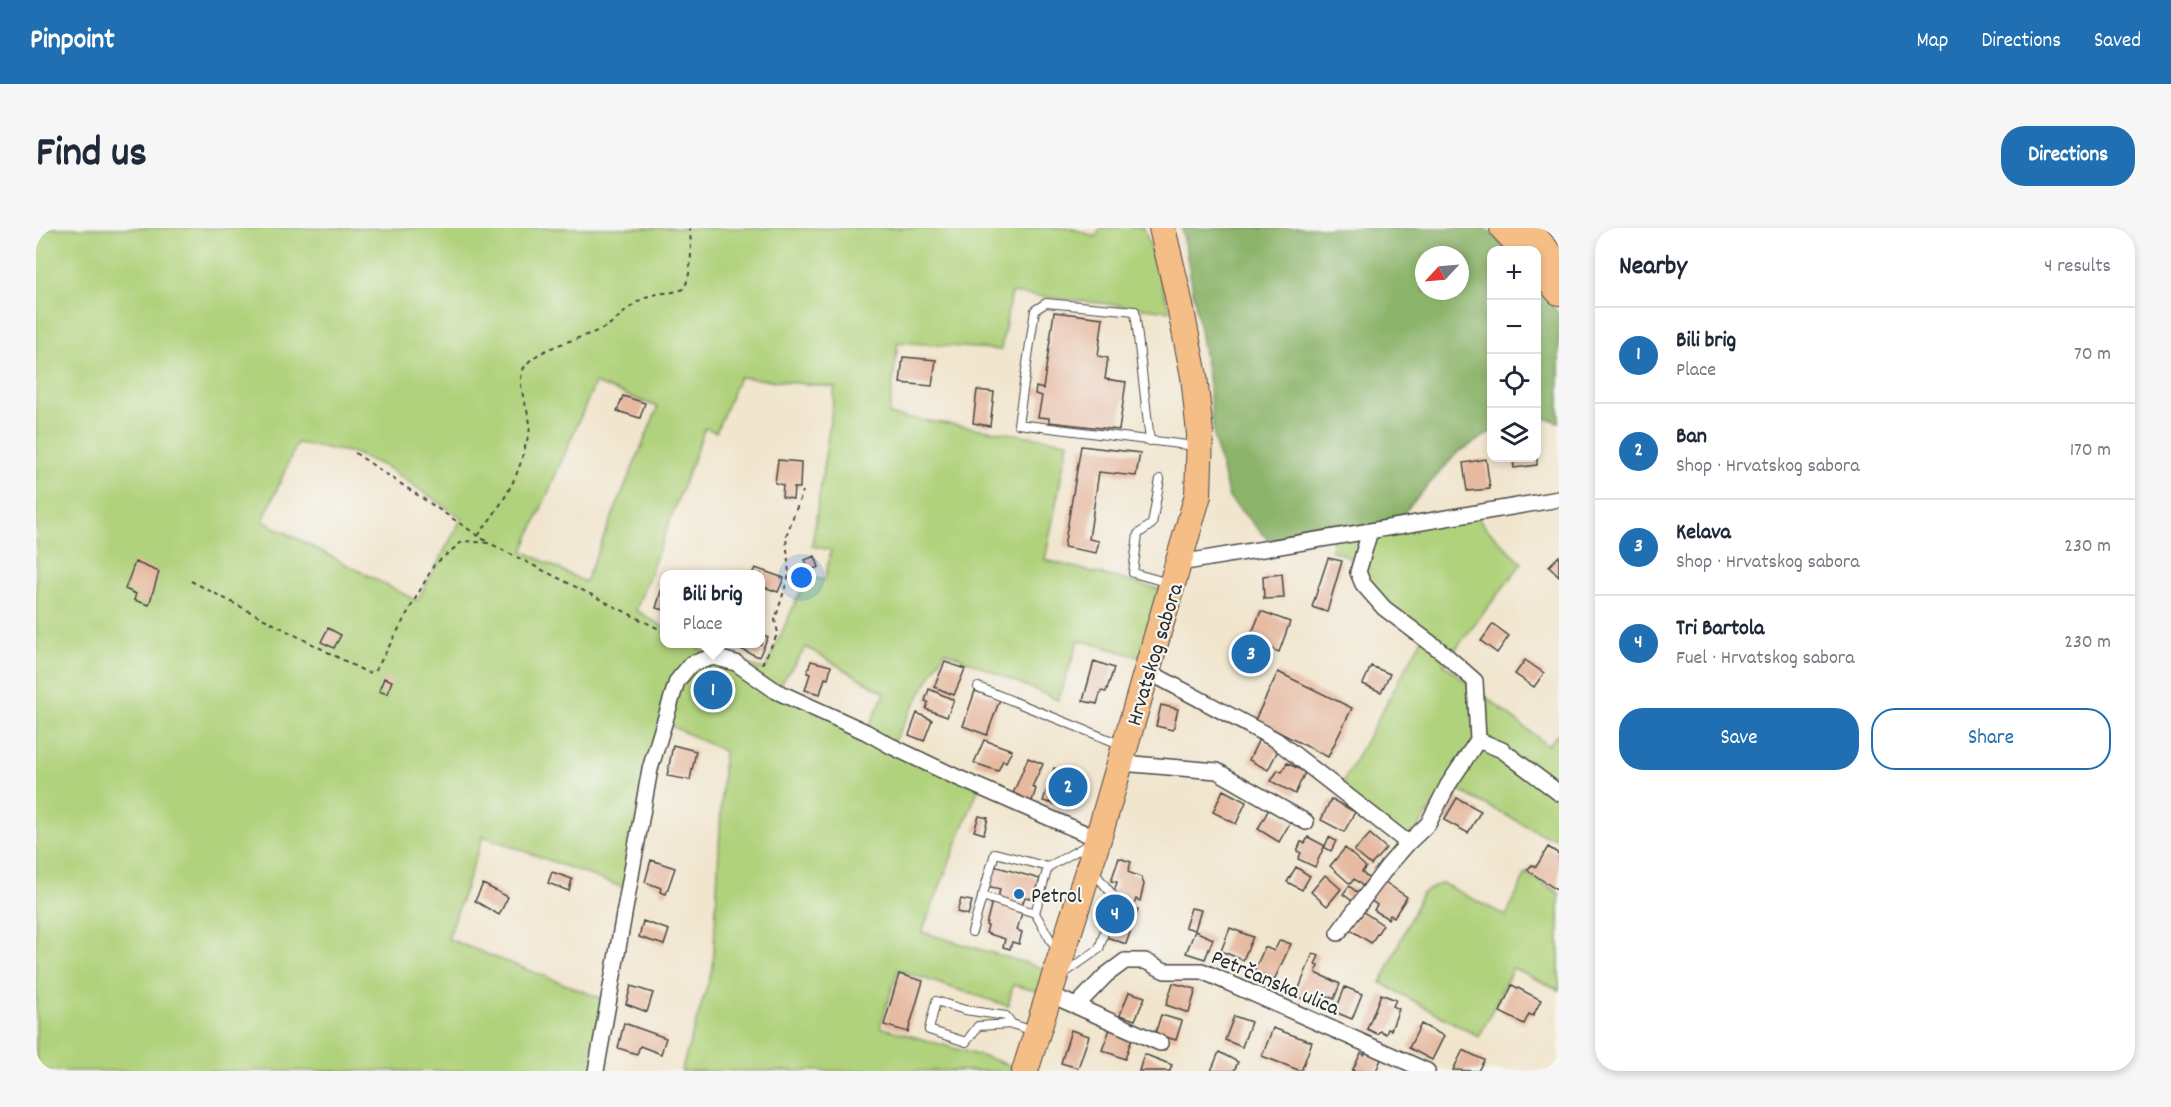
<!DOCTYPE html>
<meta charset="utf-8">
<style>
:root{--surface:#fff;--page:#f6f6f7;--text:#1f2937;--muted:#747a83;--line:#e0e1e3;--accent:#1f6fb2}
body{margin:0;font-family:Dekko,sans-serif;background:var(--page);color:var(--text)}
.controls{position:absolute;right:18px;top:18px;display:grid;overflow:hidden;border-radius:12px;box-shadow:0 3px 9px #0003}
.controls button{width:54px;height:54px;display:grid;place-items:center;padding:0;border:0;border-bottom:2px solid var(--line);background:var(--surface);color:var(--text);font:30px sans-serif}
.compass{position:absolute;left:1379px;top:18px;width:54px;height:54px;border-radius:50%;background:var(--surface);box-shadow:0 3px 9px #0003;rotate:244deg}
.you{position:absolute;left:766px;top:350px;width:21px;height:21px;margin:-15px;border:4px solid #fff;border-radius:50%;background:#1a73e8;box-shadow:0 0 0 9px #1a73e833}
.badge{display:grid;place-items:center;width:39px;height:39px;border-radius:50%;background:var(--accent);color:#fff;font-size:20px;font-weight:700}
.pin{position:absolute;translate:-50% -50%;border:3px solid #fff;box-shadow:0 2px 6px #0006}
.popup{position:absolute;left:624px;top:342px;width:105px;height:78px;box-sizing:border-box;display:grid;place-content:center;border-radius:12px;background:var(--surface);filter:drop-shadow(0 2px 4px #0005);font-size:20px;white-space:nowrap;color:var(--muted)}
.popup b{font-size:22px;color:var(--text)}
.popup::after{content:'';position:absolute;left:50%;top:100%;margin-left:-12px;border:12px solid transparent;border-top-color:var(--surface)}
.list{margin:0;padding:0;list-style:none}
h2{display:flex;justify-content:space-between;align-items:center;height:78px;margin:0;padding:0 24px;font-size:26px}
h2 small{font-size:20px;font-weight:400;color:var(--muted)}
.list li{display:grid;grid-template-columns:39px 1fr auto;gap:18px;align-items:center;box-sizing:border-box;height:96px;padding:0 24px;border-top:2px solid var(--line)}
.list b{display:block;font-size:22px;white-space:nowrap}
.list p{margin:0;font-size:20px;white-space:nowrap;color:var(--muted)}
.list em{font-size:20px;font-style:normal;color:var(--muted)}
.actions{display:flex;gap:12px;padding:18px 24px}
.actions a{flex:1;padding:14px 0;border:2px solid var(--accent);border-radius:24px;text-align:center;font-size:21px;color:var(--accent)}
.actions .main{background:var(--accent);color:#fff}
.icon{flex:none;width:33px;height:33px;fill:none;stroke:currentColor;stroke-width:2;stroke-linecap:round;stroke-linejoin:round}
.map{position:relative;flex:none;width:1523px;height:843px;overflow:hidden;border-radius:24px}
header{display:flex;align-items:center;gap:36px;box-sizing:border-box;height:84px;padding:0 30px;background:var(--accent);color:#fff}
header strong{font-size:28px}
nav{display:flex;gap:33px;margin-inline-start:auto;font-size:21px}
.intro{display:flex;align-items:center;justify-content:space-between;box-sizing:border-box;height:144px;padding:0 36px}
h1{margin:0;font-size:42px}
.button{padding:15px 27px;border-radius:24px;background:var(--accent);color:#fff;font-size:21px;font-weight:700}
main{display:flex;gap:36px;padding:0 36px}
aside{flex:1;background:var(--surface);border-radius:24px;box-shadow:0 3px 9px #0003}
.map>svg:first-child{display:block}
.green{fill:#b0d27b;stroke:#6e7e53;stroke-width:1.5;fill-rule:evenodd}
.forest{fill:#8cb46b;stroke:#5c704b;stroke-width:1.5;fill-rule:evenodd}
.building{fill:#e6b9a0}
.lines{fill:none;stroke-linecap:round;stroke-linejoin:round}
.lane-casing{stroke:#494743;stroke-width:10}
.street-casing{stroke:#494743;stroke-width:18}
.primary-casing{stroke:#494743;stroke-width:28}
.path{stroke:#494743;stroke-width:2;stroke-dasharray:4.5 4.5;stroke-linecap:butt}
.lane{stroke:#fff;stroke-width:8}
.street{stroke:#fff;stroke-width:15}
.primary{stroke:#f6be87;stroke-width:26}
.poi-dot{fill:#1f6fb2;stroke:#f6f6f2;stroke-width:2}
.labels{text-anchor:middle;stroke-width:4.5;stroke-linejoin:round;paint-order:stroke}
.street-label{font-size:22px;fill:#2b2b2b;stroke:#f6f6f2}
.poi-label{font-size:22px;fill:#2b2b2b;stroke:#f6f6f2;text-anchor:start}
</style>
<header>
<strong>Pinpoint</strong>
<nav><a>Map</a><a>Directions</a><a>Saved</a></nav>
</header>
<div class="intro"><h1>Find us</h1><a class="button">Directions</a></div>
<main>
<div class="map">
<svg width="1523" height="843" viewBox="0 0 1523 843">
<rect width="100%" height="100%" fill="#f6f6f2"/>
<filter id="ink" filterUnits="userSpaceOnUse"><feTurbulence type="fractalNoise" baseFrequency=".0167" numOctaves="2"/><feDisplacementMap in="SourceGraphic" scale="12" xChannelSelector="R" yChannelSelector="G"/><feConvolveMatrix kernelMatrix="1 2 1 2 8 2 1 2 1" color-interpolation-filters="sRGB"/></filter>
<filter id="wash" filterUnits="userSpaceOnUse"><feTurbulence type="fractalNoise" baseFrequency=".008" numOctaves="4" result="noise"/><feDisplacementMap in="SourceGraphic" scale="24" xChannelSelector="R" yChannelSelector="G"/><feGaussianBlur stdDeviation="1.35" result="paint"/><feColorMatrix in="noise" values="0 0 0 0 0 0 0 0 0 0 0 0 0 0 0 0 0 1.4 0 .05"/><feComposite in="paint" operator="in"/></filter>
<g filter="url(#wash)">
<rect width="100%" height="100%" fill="#f1e5cd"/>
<!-- green -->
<path class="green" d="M 0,0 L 1035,0 L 1060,9 L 1064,0 L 1108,0 L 1134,83 L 975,65 L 965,122 L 862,114 L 853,187 L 1032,214 L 1009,332 L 1135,364 L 1114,432 L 1043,412 L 1022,472 L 909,423 L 855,518 L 943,559 L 886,704 L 1020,744 L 1013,766 L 977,757 L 972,778 L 862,742 L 844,799 L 959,832 L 989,843 L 645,843 L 677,739 L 688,523 L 629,495 L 591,661 L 447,608 L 412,711 L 575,774 L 560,843 L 0,843 ZM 703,149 L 799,159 L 776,318 L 795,322 L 789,352 L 771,349 L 729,441 L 677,429 L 655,416 L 629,416 L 629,400 L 600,382 L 669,200 L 680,204 ZM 559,155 L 622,179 L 549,354 L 487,323 ZM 261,215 L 318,225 L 350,239 L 426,290 L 381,373 L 227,293 ZM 770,419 L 849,465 L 830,504 L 740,463 Z
M 1439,285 L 1449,299 L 1486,335 L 1408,436 L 1511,517 L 1523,505 L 1523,610 L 1510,608 L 1412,557 L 1372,615 L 1303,561 L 1387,409 L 1341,372 L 1311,328 L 1295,322 L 1297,309 Z
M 1490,645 L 1523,665 L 1523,762 L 1477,740 L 1443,809 L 1345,755 L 1386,665 L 1406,655 L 1470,688 Z"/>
<!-- forest -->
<path class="forest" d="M 1146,0 L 1450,0 L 1470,22 L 1456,22 L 1455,204 L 1421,225 L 1355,299 L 1239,319 L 1193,270 L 1178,210 L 1172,148 ZM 1388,27 L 1424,27 L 1424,63 L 1388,63 Z
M 1501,59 L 1523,86 L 1523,194 L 1501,188 Z"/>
<g id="blocks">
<!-- building -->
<path class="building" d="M 1018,84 L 1067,90 L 1062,128 L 1072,130 L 1069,151 L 1090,154 L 1083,202 L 1013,194 L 1013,190 L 1002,189 L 1006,168 L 999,166 L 1000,159 L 1007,161 Z
M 867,129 L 900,132 L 896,158 L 864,155 Z
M 941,162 L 958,164 L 954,198 L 937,195 Z
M 587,168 L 609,175 L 604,190 L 581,183 Z
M 1045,218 L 1104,225 L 1100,248 L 1063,244 L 1053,311 L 1063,313 L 1060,325 L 1028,319 Z
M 1477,230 L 1501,230 L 1501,237 L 1478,240 Z
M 1450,231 L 1454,261 L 1431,263 L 1427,235 Z
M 742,232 L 765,234 L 764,260 L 758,260 L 757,271 L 746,269 L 747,257 L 739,255 Z
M 779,328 L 783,339 L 774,342 L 769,332 Z
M 1523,328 L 1523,348 L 1513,338 Z
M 1292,330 L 1306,333 L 1291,384 L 1276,379 Z
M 99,334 L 123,344 L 113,377 L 98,372 L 100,366 L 89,361 Z
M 719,340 L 748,350 L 742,364 L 725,358 L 725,346 L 716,346 Z
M 1246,346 L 1248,370 L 1228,371 L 1227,348 Z
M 626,360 L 629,360 L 629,382 L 620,380 Z
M 1225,383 L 1254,394 L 1243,424 L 1213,412 Z
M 1457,396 L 1473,408 L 1461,425 L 1445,413 Z
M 292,400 L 305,407 L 298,420 L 285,414 Z
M 725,406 L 732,409 L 723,429 L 693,416 L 725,416 Z
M 1207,414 L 1227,423 L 1219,441 L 1199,431 Z
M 1489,432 L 1508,445 L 1498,459 L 1479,446 Z
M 775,433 L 795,438 L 792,451 L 789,450 L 784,466 L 769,462 L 774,446 L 771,445 Z
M 1058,433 L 1078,440 L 1070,464 L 1065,463 L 1061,476 L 1047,473 Z
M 909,434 L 929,441 L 918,467 L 898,459 Z
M 1335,438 L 1354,446 L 1345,464 L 1327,456 Z
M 1242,444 L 1316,480 L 1292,529 L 1219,492 Z
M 348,450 L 356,453 L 351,466 L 343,463 Z
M 893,461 L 918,472 L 911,489 L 890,481 L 892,474 L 889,473 Z
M 939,463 L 964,471 L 951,507 L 927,498 Z
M 1125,477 L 1142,481 L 1137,502 L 1120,498 Z
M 881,485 L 896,492 L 888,513 L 873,507 Z
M 1223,511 L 1243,520 L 1232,542 L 1213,532 Z
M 948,512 L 976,522 L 970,534 L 967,532 L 962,543 L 938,535 Z
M 637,517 L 660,523 L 654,552 L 631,548 Z
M 992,530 L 1007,536 L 996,559 L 1000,561 L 995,576 L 976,568 Z
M 1251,535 L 1269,544 L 1259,566 L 1235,553 L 1242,542 L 1246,544 Z
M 1018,540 L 1044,547 L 1033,580 L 1007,573 Z
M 1187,562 L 1210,574 L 1200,596 L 1177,584 Z
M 1421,570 L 1445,583 L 1432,605 L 1408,592 Z
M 1295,571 L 1319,584 L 1308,604 L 1285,592 Z
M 1233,581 L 1255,593 L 1243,614 L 1222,601 Z
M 943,588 L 952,590 L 948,606 L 938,603 Z
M 1334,606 L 1350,620 L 1335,637 L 1318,623 Z
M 1272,609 L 1289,618 L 1293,609 L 1300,613 L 1295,623 L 1288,619 L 1279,639 L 1262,631 L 1265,625 L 1261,623 L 1265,614 L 1269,615 Z
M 1512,619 L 1523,626 L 1523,659 L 1521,662 L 1491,642 L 1496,637 L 1500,639 Z
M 1309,620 L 1330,639 L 1326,644 L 1335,653 L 1329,660 L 1318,651 L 1314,656 L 1294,638 Z
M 1083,630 L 1095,634 L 1092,644 L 1105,649 L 1108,656 L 1104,673 L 1100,671 L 1097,681 L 1102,682 L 1090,716 L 1065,707 L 1081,654 L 1075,653 Z
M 615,632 L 639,640 L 630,666 L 624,664 L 625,660 L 609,654 Z
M 958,638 L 1004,651 L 998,671 L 989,669 L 986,677 L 988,678 L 981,702 L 986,704 L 983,716 L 976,714 L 974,721 L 967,719 L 969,711 L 950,705 L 952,698 L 950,697 L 957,669 L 962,670 L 964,661 L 951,658 Z
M 1260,639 L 1274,648 L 1266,662 L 1251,654 Z
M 516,644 L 536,651 L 533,663 L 512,655 Z
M 1289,647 L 1305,661 L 1291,678 L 1275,664 Z
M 1346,652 L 1371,669 L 1358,689 L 1354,687 L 1352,691 L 1338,682 L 1341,677 L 1334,672 Z
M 447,656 L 472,669 L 463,687 L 439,673 Z
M 1313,658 L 1326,668 L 1320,676 L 1307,666 Z
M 925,671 L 936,673 L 932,687 L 921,684 Z
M 1155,680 L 1165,682 L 1159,702 L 1149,699 Z
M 1326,683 L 1347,697 L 1335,715 L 1313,701 Z
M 607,693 L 633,702 L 628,717 L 603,709 Z
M 1194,700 L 1217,709 L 1207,732 L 1185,723 Z
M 1159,703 L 1177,711 L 1169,731 L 1150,725 Z
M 1244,712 L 1255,716 L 1238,752 L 1218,743 L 1229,719 L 1238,723 Z
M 1277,725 L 1283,728 L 1279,736 L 1282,737 L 1280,745 L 1304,756 L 1298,771 L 1287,766 L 1283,774 L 1273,770 L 1272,773 L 1260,768 Z
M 863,746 L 887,753 L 872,804 L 848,797 Z
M 1137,755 L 1160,761 L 1153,785 L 1130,777 Z
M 1476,757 L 1505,772 L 1497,788 L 1493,786 L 1488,796 L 1464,784 Z
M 595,758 L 617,765 L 611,784 L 590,776 Z
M 1309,759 L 1326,766 L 1316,791 L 1299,784 Z
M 1093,764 L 1109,769 L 1099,792 L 1084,787 Z
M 1345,766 L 1360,772 L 1357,778 L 1363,781 L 1355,802 L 1352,801 L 1350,806 L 1344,803 L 1341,806 L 1331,801 Z
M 1125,787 L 1146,793 L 1140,812 L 1119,806 Z
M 1198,788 L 1215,794 L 1206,819 L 1189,812 Z
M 588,795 L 630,810 L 625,826 L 604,818 L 601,826 L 582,820 Z
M 1385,796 L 1408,808 L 1396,832 L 1373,820 Z
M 1237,800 L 1276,814 L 1265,843 L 1226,828 Z
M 1074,801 L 1096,810 L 1089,831 L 1066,822 Z
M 1035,802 L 1053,808 L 1042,840 L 1025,835 Z
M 1427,822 L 1448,832 L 1442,843 L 1417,842 Z
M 1330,823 L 1346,829 L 1340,843 L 1316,843 L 1325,825 L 1328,827 Z
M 1183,824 L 1202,834 L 1198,843 L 1175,843 Z
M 1108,826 L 1136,837 L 1134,843 L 1103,843 Z"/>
</g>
</g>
<g filter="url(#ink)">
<use href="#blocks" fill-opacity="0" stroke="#494743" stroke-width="1.5"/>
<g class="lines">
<defs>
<path id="lane" d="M 1114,213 L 1099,83 L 1010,75 L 999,82 L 982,196 L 1159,218
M 1124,251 L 1116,296 L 1102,306 L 1097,345 L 1133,355
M 942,459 L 1086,517
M 946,668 L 999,685
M 936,704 L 959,625 L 1012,639
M 1021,723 L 999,685 L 1012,639 L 1053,616
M 1026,747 L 1063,721 L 1079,670 L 1058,644
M 976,796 L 942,798 L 930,814 L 893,802 L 900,773 L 929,782 L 970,788 L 976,796 L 997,803"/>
<path id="street" d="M 1334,303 L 1322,344 L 1327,356 L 1348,380 L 1405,423 L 1439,453 L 1442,512
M 1144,335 L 1523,271
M 1111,443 L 1240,512 L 1372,615 L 1392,596 L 1412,557 L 1442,512 L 1466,522 L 1523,565
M 1085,535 L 1181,543 L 1270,594
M 1302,705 L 1351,639 L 1372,615
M 1013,766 L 1040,778 L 1070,747 L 1089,733 L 1109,733 L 1129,743 L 1166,743 L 1391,843
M 1040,778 L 1124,815
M 560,843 L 614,541 L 641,453 L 655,436 L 677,429 L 700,435 L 740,463 L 830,504 L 855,518 L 918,548 L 1062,611"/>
<path id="primary" d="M 1467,0 L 1488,22
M 1491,0 L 1523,37
M 1500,37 L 1523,64
M 989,843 L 1062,611 L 1162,267 L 1164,206 L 1158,148 L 1141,63 L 1126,0"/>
</defs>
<!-- lane casing -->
<use href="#lane" class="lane-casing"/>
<!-- street casing -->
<use href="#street" class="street-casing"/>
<!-- primary casing -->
<use href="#primary" class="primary-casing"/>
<!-- path -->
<path class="path" d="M 319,225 L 450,313
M 442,308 C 464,278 481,255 489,219 C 491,212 494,204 494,197 C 493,180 480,159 487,142 C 498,118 550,111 571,98 C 585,89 594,77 608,70 C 620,64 635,66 648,61 C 657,41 655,22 654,0
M 155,353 L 332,445 L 340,442 L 398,337 L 427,313 L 453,315 L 629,404
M 651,416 L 659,420
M 726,436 L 742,405 L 739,392 L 753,347 L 750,308 L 767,263"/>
<!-- lane -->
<use href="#lane" class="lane"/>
<!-- street -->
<use href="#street" class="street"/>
<!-- primary -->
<use href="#primary" class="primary"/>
</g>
</g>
<!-- markers -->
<circle class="poi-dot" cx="983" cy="666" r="6"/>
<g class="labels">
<!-- street labels -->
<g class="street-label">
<text transform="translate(1117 426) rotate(-73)" y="8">Hrvatskog sabora</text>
<text transform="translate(1240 753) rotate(23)" y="8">Petrčanska ulica</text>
</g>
<!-- poi labels -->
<g class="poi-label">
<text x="995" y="674">Petrol</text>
</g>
</g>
</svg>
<div class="controls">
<button>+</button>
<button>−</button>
<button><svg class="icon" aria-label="locate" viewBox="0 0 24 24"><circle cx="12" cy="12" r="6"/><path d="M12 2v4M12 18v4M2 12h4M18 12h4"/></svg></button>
<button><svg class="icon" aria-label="layers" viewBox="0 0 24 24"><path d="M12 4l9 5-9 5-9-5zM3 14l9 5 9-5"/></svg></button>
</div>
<svg class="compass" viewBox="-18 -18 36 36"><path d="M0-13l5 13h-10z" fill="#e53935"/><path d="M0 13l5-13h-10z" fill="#747a83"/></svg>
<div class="you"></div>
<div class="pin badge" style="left:677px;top:462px">1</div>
<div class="popup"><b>Bili brig</b>Place</div>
<div class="pin badge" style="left:1032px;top:559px">2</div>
<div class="pin badge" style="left:1215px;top:426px">3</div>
<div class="pin badge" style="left:1079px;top:686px">4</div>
</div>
<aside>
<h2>Nearby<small>4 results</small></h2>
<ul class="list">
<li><span class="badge">1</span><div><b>Bili brig</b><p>Place</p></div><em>70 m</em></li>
<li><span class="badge">2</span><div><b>Ban</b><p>Shop · Hrvatskog sabora</p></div><em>170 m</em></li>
<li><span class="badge">3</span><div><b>Kelava</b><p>Shop · Hrvatskog sabora</p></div><em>230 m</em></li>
<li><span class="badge">4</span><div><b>Tri Bartola</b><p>Fuel · Hrvatskog sabora</p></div><em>230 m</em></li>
</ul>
<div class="actions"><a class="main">Save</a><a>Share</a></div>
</aside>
</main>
